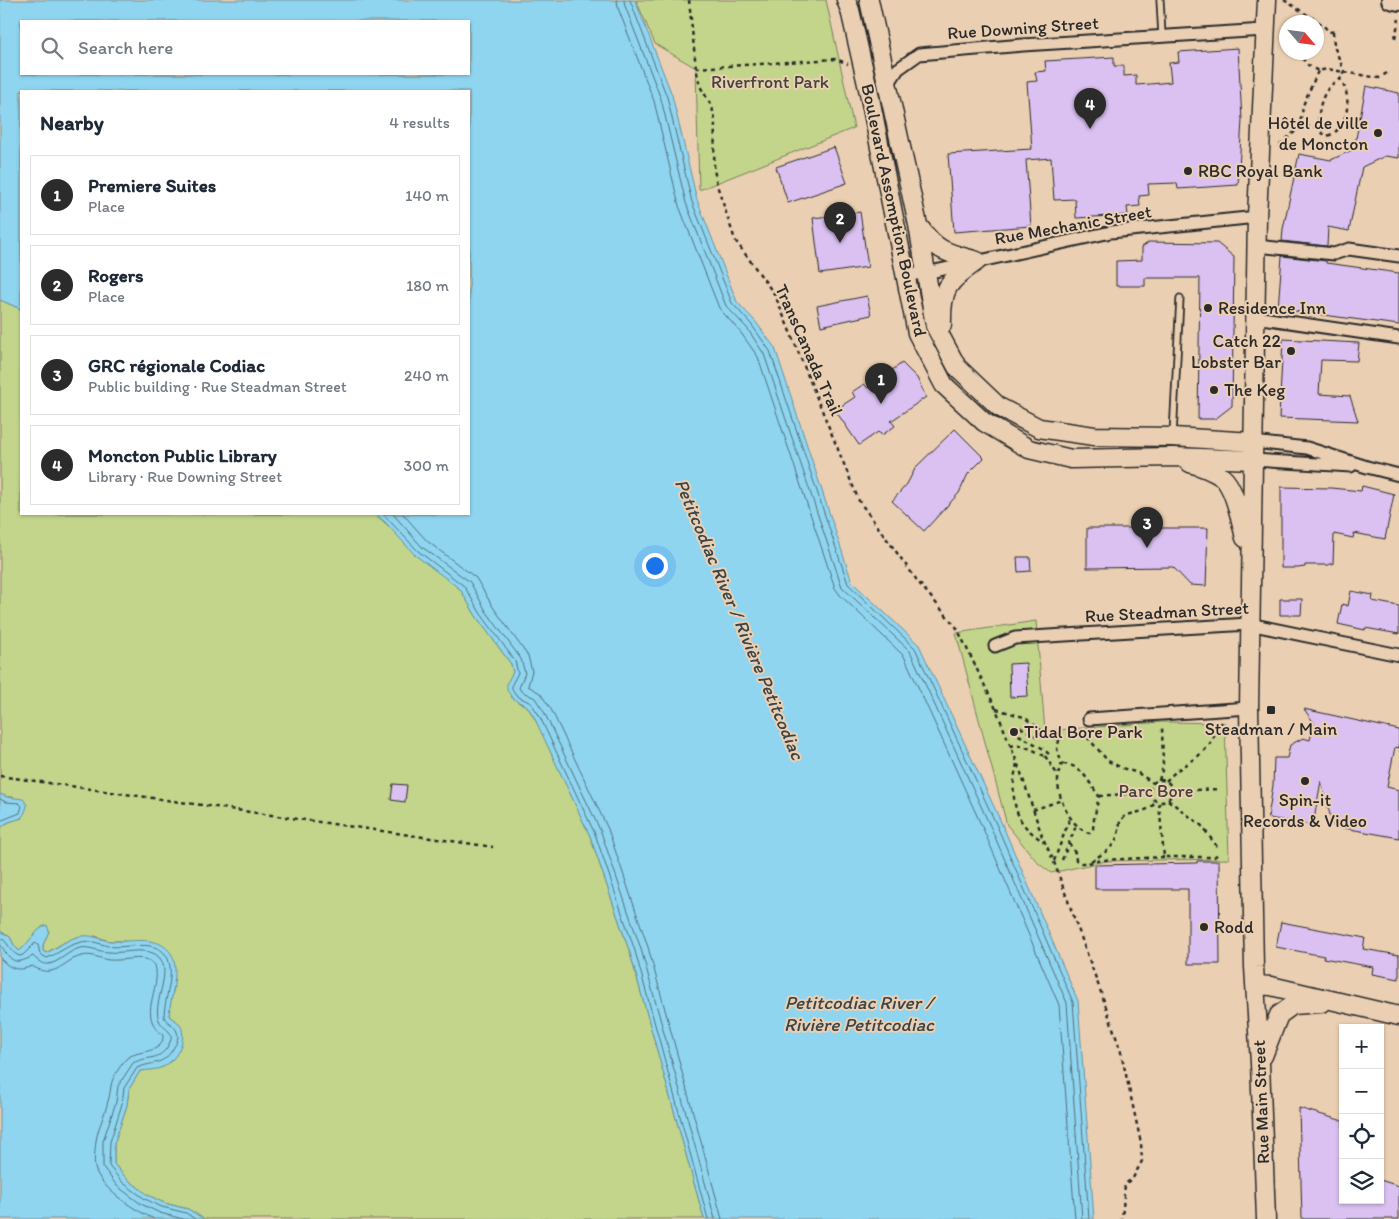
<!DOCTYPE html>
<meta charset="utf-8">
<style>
:root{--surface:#fff;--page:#f2f2f3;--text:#1f2937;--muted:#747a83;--line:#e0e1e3;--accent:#2b2b2b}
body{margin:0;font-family:Itim,sans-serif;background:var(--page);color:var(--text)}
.controls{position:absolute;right:15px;bottom:15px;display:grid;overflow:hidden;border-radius:0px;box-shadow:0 1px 4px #0004}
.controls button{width:45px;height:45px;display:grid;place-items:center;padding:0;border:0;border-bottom:1px solid var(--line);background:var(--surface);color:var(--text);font:25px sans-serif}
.compass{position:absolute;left:1279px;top:15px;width:45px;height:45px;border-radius:50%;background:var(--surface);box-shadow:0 1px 4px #0004;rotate:118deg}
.you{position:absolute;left:654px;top:565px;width:18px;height:18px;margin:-12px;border:4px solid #fff;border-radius:50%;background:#1a73e8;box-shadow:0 0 0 8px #1a73e833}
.badge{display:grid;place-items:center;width:32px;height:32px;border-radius:50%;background:var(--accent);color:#fff;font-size:16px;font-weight:700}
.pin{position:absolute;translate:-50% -41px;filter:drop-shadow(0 1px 2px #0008)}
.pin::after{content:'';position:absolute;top:26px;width:18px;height:15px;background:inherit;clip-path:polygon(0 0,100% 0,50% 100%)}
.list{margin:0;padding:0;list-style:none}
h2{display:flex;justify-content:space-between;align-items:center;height:65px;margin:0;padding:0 20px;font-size:21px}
h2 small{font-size:16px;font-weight:400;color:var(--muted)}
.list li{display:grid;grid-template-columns:32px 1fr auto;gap:15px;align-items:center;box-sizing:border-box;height:80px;margin:0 10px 10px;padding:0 10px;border:1px solid var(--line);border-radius:0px}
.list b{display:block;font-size:19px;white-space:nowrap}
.list p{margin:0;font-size:16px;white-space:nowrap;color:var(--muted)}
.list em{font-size:16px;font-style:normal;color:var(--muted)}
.icon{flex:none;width:28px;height:28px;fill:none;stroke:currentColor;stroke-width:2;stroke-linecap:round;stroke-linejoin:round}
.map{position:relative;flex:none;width:1399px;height:1219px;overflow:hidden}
.search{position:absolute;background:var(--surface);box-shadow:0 1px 4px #0004;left:20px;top:20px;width:450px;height:55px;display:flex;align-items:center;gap:12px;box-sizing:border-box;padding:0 18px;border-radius:0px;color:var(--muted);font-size:19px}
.panel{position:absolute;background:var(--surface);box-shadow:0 1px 4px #0004;left:20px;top:90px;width:450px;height:425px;border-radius:0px}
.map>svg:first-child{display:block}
.green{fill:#c2d58a;stroke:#76805a}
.water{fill:#8fd5f0;stroke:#6791a1;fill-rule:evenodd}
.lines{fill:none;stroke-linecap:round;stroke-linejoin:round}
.shore{stroke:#536f7a;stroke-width:1}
.building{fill:#dac1f1;stroke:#2b2b2b}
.service-casing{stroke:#2b2b2b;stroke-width:9}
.minor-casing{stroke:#2b2b2b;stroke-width:15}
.secondary-casing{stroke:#2b2b2b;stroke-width:20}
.primary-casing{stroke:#2b2b2b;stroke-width:21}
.path{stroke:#2b2b2b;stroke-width:2.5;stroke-dasharray:4 4;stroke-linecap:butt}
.service{stroke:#eacfb2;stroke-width:5.5}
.minor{stroke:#eacfb2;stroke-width:11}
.secondary{stroke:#eacfb2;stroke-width:16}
.primary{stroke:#eacfb2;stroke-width:18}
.poi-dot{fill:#2b2b2b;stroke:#eacfb2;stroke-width:2}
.labels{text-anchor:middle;stroke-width:4;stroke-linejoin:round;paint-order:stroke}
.street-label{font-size:18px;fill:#2b2b2b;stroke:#eacfb2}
.park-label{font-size:18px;fill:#424439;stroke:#eacfb2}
.poi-label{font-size:18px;fill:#2b2b2b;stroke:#eacfb2;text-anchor:start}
.water-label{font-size:19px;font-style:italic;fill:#3a4449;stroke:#eacfb2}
</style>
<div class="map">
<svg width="1399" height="1219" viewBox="0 0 1399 1219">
<rect width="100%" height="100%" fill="#eacfb2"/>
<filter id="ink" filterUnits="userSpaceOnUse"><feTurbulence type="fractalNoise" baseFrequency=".02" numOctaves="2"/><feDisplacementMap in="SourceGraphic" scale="10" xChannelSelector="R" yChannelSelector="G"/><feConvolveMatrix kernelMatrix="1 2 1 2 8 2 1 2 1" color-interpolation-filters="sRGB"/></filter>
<g filter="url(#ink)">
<!-- green -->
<path class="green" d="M 636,0 L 826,0 L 854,128 L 699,190 L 696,68 L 655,44 Z
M 0,300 L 21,309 L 21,514 L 375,514 L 460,589 L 476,616 L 511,664 L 513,672 L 511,677 L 519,703 L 527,706 L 539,726 L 590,836 L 630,953 L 704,1219 L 204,1219 L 188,1209 L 164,1203 L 148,1195 L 126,1178 L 114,1164 L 114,1144 L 127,1105 L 129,1089 L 140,1071 L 163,1067 L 173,1059 L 178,1023 L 169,1016 L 170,1004 L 174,987 L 125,941 L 109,941 L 95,936 L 65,942 L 46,953 L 43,951 L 43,945 L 49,931 L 43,926 C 34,934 29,944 19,951 L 14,945 L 10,937 L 0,931 L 0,830 C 4,822 15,820 22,818 L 13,797 L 7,797 L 0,794 Z
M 1036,621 L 1045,731 L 1162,722 L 1225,723 L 1229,859 L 1106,861 L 1051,873 L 1038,863 L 1007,825 L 956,633 Z"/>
<!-- water -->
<path class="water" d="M 0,0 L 635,0 L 672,95 L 697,200 L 737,302 L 755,321 L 775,348 L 852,582 L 919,645 L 1002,824 L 1078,1001 L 1094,1219 L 704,1219 L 630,953 L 590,836 L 534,717 L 527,706 L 513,699 L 507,690 L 507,683 L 513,672 L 511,664 L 476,616 L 460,589 L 415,555 L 385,522 L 375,514 L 469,514 L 469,91 L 21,91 L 21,309 L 0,300 ZM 21,21 L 469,21 L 469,74 L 21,74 Z
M 0,794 L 7,797 L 23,799 L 27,805 C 23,828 9,814 0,830 Z
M 47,925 L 49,931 L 43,945 L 43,951 L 46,953 C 57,948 66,940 77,937 C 93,933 98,940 111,941 C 131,943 159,933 172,955 C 180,971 170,999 169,1016 C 172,1018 176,1021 179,1023 C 189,1037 177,1060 163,1067 C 157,1070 147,1070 140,1071 L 129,1089 L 127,1105 L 114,1144 L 114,1164 L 126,1178 L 148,1195 L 164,1203 L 188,1209 L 204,1219 L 0,1219 L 0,931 L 10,937 L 14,945 L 19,951 C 29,944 35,929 47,925 Z"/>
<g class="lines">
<!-- shore -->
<path class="shore" d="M 617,0 L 618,8 L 654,101 L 679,206 L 719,308 L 741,333 L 758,357 L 835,588 L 840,595 L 904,656 L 984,831 L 1059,1005 L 1075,1219
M 624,0 L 625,6 L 661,99 L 686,203 L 726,306 L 747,328 L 764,354 L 842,587 L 910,651 L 991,828 L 1067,1003 L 1082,1219
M 630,0 L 667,97 L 692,202 L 732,303 L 751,324 L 770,351 L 848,584 L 915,648 L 997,826 L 1073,1002 L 1089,1219
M 383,514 L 418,551 L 464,586 L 481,614 L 515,661 L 518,673 L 512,684 L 512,689 L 517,696 L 531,703 L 539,715 L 595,834 L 635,951 L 708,1219
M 393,514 L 422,547 L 470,582 L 486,611 L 521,659 L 525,673 L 519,688 L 521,691 L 535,698 L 544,712 L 601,832 L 641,949 L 715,1219
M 403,514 L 427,541 L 476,578 L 493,607 L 528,656 L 532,671 L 528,686 L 540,693 L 551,709 L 608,829 L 648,947 L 722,1219
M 0,799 L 6,802 L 19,803 L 22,806 L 20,813 L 0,821
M 0,937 C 9,942 9,951 19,956 L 23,955 L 35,943 L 38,945 L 40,954 L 47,958 C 58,954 66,946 78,943 C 89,939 97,943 108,946 C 126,950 158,936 168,959 C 175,976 164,999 164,1017 C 167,1023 175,1025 177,1032 C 179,1037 177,1043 174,1047 C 164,1066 154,1061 137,1068 L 124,1088 L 122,1104 L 110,1142 L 109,1166 L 122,1182 L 145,1199 L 162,1207 L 186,1213 L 195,1219
M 0,944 C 11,960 13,967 33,956 C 37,960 42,965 49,964 C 60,962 68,951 80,948 C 91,946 98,952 109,952 C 124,954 141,947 155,954 C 179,968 145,1010 163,1026 C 170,1032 174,1035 169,1044 C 160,1062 148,1055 133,1063 L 118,1086 L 116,1102 L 103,1141 L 103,1167 L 117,1186 L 141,1204 L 160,1213 L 183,1219
M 0,958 C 10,969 18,972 32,966 C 56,981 62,960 82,956 C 92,953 100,959 109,960 C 121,961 134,957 145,959 C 149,960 152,962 155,965 C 162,990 136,1015 163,1035 C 164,1056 136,1048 125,1060 C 120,1067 112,1077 111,1086 C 110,1091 110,1096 108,1101 C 105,1115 98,1127 96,1141 C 95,1150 93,1163 96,1171 C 105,1192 135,1210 154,1219"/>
</g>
<!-- building -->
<path class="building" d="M 1238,48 L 1242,120 L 1238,185 L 1178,189 L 1177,183 L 1148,184 L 1149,195 L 1139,196 L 1140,206 L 1127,207 L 1128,215 L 1076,218 L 1075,199 L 1054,200 L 1051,158 L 1026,160 L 1031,226 L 954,232 L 948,154 L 1032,149 L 1027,82 L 1037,81 L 1035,72 L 1046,71 L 1045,61 L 1114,57 L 1114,66 L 1124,66 L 1124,76 L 1136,75 L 1136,85 L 1150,84 L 1171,82 L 1169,63 L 1179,62 L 1178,52 Z
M 1366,86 L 1399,93 L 1399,158 L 1385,156 L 1362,167 L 1349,231 L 1328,227 L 1327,246 L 1282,241 L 1283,229 L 1299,154 L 1331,160 L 1354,149 Z
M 834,147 L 847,183 L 788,203 L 776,167 Z
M 860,212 L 868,267 L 820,274 L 813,218 Z
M 1149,242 L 1217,243 L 1234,257 L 1232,406 L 1215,419 L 1198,419 L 1200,278 L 1145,278 L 1145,286 L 1116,286 L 1116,261 L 1142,260 L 1142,247 Z
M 1282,256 L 1326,261 L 1326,263 L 1399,273 L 1399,325 L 1278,309 Z
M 867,296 L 871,315 L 821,326 L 817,306 Z
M 1283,339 L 1359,343 L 1357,361 L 1321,360 L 1319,394 L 1350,396 L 1358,421 L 1279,418 Z
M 902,363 L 917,378 L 926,397 L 891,421 L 895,426 L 882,435 L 878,432 L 859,445 L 835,410 L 855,397 L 852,392 L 864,384 L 868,388 Z
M 955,429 L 984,458 L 968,474 L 959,493 L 924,531 L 892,501 L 907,484 L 916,467 Z
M 1362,486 L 1394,494 L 1385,539 L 1354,533 L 1353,538 L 1334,534 L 1333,564 L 1329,564 L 1329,565 L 1305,565 L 1305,567 L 1298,568 L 1281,568 L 1281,487 L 1331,488 L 1361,491 Z
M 1087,528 L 1208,528 L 1206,586 L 1190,585 L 1173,567 L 1087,568 Z
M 1017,557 L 1030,557 L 1031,571 L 1018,572 Z
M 1351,591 L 1373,595 L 1372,601 L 1399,606 L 1399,634 L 1365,628 L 1365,630 L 1338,624 L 1342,604 L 1348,606 Z
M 1280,599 L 1302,599 L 1301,615 L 1280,615 Z
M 1026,663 L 1028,696 L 1010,697 L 1009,664 Z
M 1304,709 L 1399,730 L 1399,748 L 1395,747 L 1387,787 L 1399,790 L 1399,838 L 1333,826 L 1321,781 L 1313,825 L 1268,818 L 1273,785 L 1274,758 L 1287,758 L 1290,745 L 1303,738 L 1310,740 L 1314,723 Z
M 393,784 L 407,785 L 405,802 L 391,800 Z
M 1197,861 L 1219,861 L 1220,964 L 1188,964 L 1188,889 L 1095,889 L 1095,865 L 1197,863 Z
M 1281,922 L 1365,938 L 1363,949 L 1399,955 L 1399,979 L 1372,974 L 1373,967 L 1323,958 L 1324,956 L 1276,947 Z
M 1299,1108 L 1343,1121 L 1343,1200 L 1380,1200 L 1380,1180 L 1399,1186 L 1399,1219 L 1302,1219 Z"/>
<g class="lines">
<defs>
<path id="service" d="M 1160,0 L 1162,36
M 1173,435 L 1180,298"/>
<path id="minor" d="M 887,86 L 898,69 L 919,54 L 1023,45 L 1265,30
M 1256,246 L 1334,254 L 1349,249 L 1399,256
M 906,275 L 926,273 L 1111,232 L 1257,217
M 1255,317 L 1399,338
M 1253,442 L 1307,448 L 1367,467 L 1399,475
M 1253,460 L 1351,466
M 995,646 L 1015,638 L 1249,624 L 1399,655
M 1089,719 L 1249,708"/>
<path id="secondary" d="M 1390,0 L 1399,2"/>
<path id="primary" d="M 846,0 L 850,10 L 869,93 L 917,333 L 944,385 L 984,422 L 1029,449 L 1071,459 L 1173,457 L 1253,460
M 869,0 L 918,225 L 935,326 L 957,367 L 999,407 L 1039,428 L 1094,436 L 1173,437 L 1253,442
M 920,228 C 938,253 949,253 977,261
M 942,325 C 941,287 948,282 977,261
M 1190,463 C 1201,466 1212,470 1222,477 C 1235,487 1241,522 1245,538
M 1256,985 L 1271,986 L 1399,1016
M 1263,1056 L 1279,1015 L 1293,1005 L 1321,1003
M 1266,1219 L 1260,1063 L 1254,967 L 1249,708 L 1257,217 L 1267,0"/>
</defs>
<!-- service casing -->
<use href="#service" class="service-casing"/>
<!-- minor casing -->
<use href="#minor" class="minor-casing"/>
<!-- secondary casing -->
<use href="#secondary" class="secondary-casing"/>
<!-- primary casing -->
<use href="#primary" class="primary-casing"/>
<!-- path -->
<path class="path" d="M 689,0 L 696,68 L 700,86 L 712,107 L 715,120 L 714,169 L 717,185 L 735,240 L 775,295 L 859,501 L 919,583 L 957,628 L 996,709 L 1020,770 L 1042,836 L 1054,862 L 1103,998 L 1121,1052 L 1141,1143 L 1142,1161 L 1133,1178 L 1125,1184 L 1122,1219
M 1284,0 L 1323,25 L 1329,32 L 1338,31
M 1333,32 L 1334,46 L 1344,71 L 1340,79 C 1353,95 1349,130 1327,136 L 1319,131 C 1317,112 1321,88 1340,79
M 1285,37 L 1286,38
M 1395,38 L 1399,19
M 1297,52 L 1308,65 L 1318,71 L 1327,69 L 1379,78 L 1387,73
M 696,68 L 836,59 L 848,64
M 1356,117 L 1360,117
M 1299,128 L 1304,103 L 1318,71
M 1280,145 C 1291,135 1302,121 1319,128
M 996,709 L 1024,717 L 1046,734 L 1059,740
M 1043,731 L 1040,736 L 1036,736 L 1020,727 L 1015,731 L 1017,734 L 1042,748 L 1049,754
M 1082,731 L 1108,761 L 1122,768 L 1138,773 L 1153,783
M 1061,732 L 1057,749 L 1062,764 C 1050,784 1067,826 1089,833 L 1093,829 L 1094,819 L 1099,796 C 1088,782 1082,764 1062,764
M 1010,746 C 1023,743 1034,751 1045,756
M 1045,756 L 1057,774
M 1017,764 C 1012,783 1011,810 1025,826 C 1030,832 1037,837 1044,842
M 0,776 L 493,847
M1150 791a11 11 0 1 1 22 0a11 11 0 1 1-22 0Z
M 1159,780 L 1163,767 L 1162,725
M 1166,781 L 1176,771 L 1198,756 L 1208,747 L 1222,722
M 1172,791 L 1219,789
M 1099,796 L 1149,792
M 1168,800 L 1201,825 L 1218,848
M 1159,803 L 1164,857 L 1214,857 L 1218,854
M 1033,810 L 1062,800
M 1069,843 L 1075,853 L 1076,860 L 1081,863 L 1088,863 L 1102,860 L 1164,857
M 1062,860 L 1076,826
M 1054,861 L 1070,818
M 1091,861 C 1111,849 1119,844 1120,820 C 1133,809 1144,816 1156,802"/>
<!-- service -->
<use href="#service" class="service"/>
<!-- minor -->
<use href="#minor" class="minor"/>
<!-- secondary -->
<use href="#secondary" class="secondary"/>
<!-- primary -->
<use href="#primary" class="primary"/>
</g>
</g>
<!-- markers -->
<g class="poi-dot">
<circle cx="1378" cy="133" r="5"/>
<circle cx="1188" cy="171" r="5"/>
<circle cx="1208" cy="308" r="5"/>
<circle cx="1291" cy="351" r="5"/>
<circle cx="1214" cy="390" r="5"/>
<rect x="1266" y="705" width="10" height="10" rx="2.5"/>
<circle cx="1014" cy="732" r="5"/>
<circle cx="1305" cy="781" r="5"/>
<circle cx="1204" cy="927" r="5"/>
</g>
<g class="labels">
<!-- street labels -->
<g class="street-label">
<text transform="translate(1023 28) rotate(-4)" y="6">Rue Downing Street</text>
<text transform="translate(894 210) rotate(78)" y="6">Boulevard Assomption Boulevard</text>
<text transform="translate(1073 225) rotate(-10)" y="6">Rue Mechanic Street</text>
<text transform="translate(809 350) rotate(66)" y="6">TransCanada Trail</text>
<text transform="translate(1167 612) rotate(-3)" y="6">Rue Steadman Street</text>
<text transform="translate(1261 1102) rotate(-92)" y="6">Rue Main Street</text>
</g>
<!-- park labels -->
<g class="park-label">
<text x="770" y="88">Riverfront Park</text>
<text x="1156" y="797">Parc Bore</text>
</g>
<!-- poi labels -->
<g class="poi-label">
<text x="1368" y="129" text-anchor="end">Hôtel de ville<tspan x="1368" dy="21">de Moncton</tspan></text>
<text x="1198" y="177">RBC Royal Bank</text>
<text x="1218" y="314">Residence Inn</text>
<text x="1281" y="347" text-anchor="end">Catch 22<tspan x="1281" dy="21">Lobster Bar</tspan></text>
<text x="1224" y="396">The Keg</text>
<text x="1271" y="735" text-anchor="middle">Steadman / Main</text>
<text x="1024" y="738">Tidal Bore Park</text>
<text x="1305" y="806" text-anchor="middle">Spin-it<tspan x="1305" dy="21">Records &amp; Video</tspan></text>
<text x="1214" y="933">Rodd</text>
</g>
<!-- water labels -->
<g class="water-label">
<text transform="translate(740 619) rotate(67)" y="7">Petitcodiac River / Rivière Petitcodiac</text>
<text x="859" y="1009">Petitcodiac River /<tspan x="859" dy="22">Rivière Petitcodiac</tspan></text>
</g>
</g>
</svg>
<div class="controls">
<button>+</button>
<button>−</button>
<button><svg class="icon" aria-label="locate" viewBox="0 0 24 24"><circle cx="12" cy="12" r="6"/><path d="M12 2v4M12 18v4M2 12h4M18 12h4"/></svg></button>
<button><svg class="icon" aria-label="layers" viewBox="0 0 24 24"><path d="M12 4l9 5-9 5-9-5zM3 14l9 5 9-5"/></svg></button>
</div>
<svg class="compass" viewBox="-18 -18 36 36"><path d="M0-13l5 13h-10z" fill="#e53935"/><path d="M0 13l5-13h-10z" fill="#747a83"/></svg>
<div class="you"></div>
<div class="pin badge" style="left:881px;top:404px">1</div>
<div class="pin badge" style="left:840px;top:243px">2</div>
<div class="pin badge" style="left:1147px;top:548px">3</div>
<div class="pin badge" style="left:1090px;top:129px">4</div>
<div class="search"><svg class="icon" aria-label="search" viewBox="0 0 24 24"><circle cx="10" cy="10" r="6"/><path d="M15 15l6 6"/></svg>Search here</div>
<section class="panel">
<h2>Nearby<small>4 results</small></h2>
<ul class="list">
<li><span class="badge">1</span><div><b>Premiere Suites</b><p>Place</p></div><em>140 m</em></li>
<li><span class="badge">2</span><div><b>Rogers</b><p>Place</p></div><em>180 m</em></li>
<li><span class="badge">3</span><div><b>GRC régionale Codiac</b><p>Public building · Rue Steadman Street</p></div><em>240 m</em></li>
<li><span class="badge">4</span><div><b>Moncton Public Library</b><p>Library · Rue Downing Street</p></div><em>300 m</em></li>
</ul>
</section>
</div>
